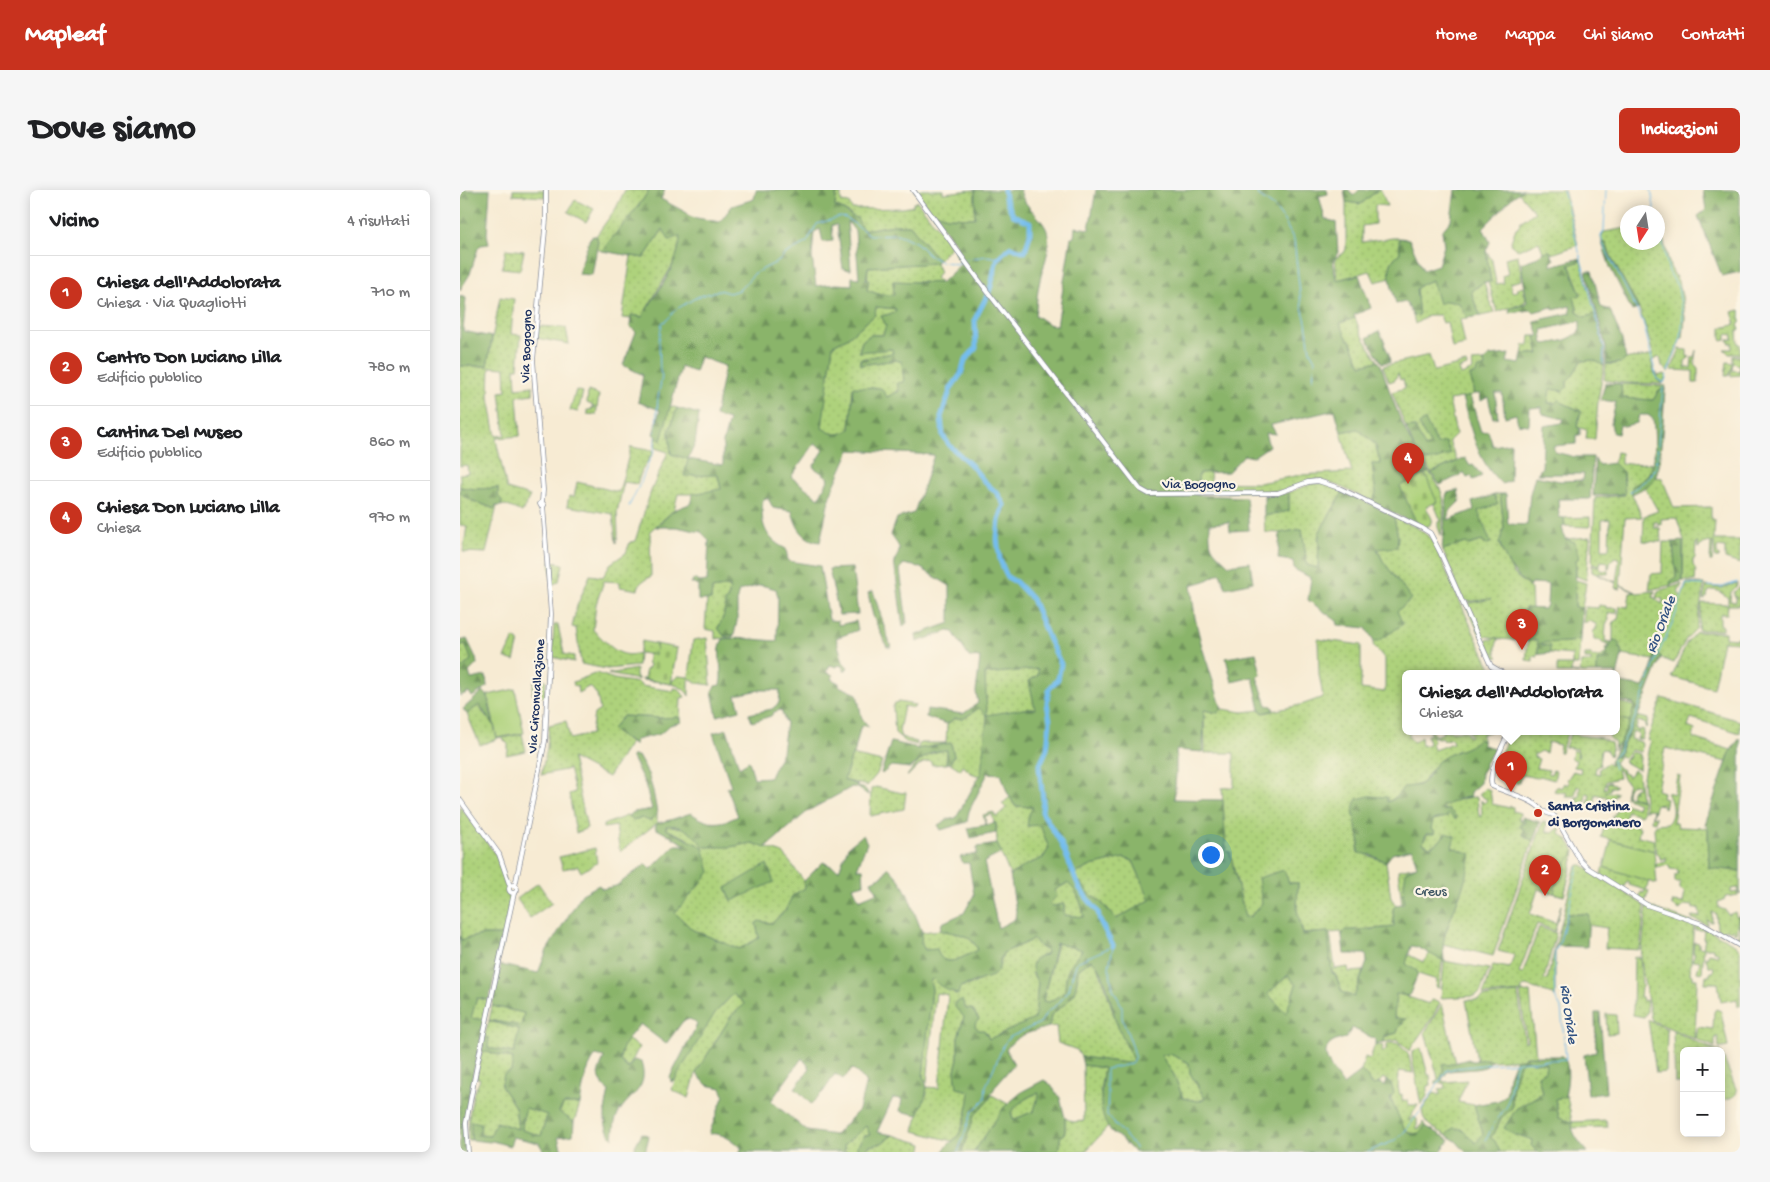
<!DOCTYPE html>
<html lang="it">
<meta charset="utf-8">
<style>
:root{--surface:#fff;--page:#f6f6f6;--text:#202124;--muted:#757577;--line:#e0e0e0;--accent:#c8321e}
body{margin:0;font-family:"Gochi Hand",sans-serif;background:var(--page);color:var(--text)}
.controls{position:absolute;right:15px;bottom:15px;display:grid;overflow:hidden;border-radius:8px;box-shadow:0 2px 12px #0003}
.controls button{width:45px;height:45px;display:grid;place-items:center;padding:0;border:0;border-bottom:1px solid var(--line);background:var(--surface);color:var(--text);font:25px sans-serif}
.compass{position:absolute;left:1160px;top:15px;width:45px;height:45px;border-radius:50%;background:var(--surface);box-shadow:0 2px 12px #0003;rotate:192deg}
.you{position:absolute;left:750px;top:664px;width:18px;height:18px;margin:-12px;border:4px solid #fff;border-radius:50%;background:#1a73e8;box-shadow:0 0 0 8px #1a73e833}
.badge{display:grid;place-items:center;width:32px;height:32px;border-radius:50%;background:var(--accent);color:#fff;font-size:16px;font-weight:700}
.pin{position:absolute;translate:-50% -41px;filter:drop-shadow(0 1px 2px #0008)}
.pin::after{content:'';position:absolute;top:26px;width:18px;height:15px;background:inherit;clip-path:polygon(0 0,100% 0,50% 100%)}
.popup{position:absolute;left:942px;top:480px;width:218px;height:65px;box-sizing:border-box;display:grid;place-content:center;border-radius:8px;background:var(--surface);filter:drop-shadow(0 1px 4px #0005);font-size:16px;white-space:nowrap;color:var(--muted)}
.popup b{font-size:19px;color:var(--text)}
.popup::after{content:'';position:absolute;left:50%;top:100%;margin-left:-10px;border:10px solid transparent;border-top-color:var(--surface)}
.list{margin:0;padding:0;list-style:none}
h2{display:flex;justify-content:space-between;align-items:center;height:65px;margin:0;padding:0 20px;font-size:21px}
h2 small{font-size:16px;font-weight:400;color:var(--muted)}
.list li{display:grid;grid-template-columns:32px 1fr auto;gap:15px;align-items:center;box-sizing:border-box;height:75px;padding:0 20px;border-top:1px solid var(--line)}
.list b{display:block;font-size:19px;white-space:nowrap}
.list p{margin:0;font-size:16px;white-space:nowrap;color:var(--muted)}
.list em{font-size:16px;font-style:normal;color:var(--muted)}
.map{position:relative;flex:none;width:1280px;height:962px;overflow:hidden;border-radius:8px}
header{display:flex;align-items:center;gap:30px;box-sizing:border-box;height:70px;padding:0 25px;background:var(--accent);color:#fff}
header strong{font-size:24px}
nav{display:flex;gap:28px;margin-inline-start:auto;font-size:18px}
.intro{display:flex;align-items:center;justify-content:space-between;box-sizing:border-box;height:120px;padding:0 30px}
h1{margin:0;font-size:35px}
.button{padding:12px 22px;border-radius:8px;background:var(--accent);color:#fff;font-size:18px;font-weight:700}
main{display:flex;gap:30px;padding:0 30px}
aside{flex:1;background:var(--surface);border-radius:8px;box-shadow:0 2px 12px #0003}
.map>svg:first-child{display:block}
.grass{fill:url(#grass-dots);stroke:#64806c;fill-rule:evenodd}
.forest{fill:url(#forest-firs);stroke:#527264;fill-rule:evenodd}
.cemetery{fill:url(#cemetery-stones);stroke:#64806c}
.park{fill:url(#park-crowns);stroke:#64806c}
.pitch{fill:#aed27b;stroke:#64806c}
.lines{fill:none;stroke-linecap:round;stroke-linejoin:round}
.stream{stroke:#74bded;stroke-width:1}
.river{stroke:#74bded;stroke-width:5}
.secondary-casing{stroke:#898d98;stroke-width:5.5}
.secondary{stroke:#fff;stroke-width:4}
.poi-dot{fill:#c8321e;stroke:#fcf5e5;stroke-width:2}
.labels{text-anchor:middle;stroke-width:4.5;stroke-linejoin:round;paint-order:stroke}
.street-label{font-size:14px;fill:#1b2f5e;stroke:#fcf5e5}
.poi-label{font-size:14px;font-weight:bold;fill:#1b2f5e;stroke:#fcf5e5;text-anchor:start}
.park-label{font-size:14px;fill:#405865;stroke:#fcf5e5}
.water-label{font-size:15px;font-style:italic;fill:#315282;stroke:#fcf5e5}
</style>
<header>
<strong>Mapleaf</strong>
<nav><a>Home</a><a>Mappa</a><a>Chi siamo</a><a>Contatti</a></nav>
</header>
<div class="intro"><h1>Dove siamo</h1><a class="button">Indicazioni</a></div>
<main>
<aside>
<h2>Vicino<small>4 risultati</small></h2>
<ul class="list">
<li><span class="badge">1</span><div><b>Chiesa dell'Addolorata</b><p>Chiesa · Via Quagliotti</p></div><em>710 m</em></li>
<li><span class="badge">2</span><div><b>Centro Don Luciano Lilla</b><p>Edificio pubblico</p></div><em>780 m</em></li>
<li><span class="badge">3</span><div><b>Cantina Del Museo</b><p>Edificio pubblico</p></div><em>860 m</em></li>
<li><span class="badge">4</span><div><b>Chiesa Don Luciano Lilla</b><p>Chiesa</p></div><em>970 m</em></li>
</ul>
</aside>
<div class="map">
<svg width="1280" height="962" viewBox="0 0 1280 962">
<defs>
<pattern id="grass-dots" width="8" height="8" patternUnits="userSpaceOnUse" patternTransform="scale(1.25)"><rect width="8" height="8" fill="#aed27b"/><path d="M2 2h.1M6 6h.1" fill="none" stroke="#95b56d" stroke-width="1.8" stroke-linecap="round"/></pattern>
<pattern id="forest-firs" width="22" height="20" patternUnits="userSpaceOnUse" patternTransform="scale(1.25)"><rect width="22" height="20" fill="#8ab46b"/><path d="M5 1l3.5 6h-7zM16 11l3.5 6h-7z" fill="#70935b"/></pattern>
<pattern id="cemetery-stones" width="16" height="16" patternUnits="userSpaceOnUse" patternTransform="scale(1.25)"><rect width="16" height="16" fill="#aed27b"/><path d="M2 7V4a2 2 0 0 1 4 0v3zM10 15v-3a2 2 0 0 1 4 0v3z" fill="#95b56d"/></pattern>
<pattern id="park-crowns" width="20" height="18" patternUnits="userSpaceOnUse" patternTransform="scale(1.25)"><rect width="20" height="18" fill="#aed27b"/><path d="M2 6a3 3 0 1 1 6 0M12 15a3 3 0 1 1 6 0" fill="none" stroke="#95b56d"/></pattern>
</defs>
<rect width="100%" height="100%" fill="#fcf5e5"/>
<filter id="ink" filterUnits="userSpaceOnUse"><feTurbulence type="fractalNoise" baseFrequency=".02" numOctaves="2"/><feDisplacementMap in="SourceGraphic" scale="10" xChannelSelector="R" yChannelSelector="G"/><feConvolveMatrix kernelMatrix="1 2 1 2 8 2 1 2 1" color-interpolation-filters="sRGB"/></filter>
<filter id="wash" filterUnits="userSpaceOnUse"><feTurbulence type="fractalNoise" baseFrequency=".0096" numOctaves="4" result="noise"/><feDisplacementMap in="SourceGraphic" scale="20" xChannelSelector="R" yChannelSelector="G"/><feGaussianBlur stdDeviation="1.12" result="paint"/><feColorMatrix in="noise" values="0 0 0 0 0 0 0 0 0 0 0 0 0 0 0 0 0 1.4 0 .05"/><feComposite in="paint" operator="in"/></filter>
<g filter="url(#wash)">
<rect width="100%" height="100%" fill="#f7ebd3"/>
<!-- grass -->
<path class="grass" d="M 53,0 L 85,0 L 85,7 L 53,5 Z
M 165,0 L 189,0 C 176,22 157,40 142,61 L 137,59 L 138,51 L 136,46 L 156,18 Z
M 454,0 L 483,0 L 483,3 L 515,0 L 515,28 L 487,27 L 470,21 Z
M 918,0 L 921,0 L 927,16 L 915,15 L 915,34 L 902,36 L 902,52 L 933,48 L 939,48 L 940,63 C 931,70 928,76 931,88 L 915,92 L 910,81 L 877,90 L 875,68 L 884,63 L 886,59 L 886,12 L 901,14 Z
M 1063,0 L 1104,0 L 1118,55 L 1092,64 L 1090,61 L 1083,62 L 1079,52 L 1058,60 L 1050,54 L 1056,38 L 1059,36 L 1060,32 L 1075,22 L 1059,3 Z
M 381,3 L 381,12 L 389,13 L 392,19 L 443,18 L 453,16 L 453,13 L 457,11 L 492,56 L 478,70 L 450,35 L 434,35 L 403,40 C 396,30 388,19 375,17 L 376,5 Z
M 115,10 L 134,19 L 126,32 L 108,22 Z
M 1199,31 L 1210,77 L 1218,91 L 1222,106 L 1225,128 L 1223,148 L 1221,148 L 1208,182 L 1202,176 L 1200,167 L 1191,171 L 1195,184 L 1197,183 L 1197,186 L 1205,184 L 1206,185 L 1204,193 L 1196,189 L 1203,194 L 1164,193 L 1144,190 L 1146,174 C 1159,176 1159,171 1169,168 C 1177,167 1185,168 1193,164 C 1189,149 1185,134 1179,119 C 1169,97 1154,77 1146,53 L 1142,53 L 1141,47 L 1144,42 L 1167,38 L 1168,52 L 1198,52 Z
M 203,39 L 214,47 L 221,46 L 216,69 L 182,127 L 172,125 L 171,129 L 162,128 L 171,66 L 184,68 Z
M 46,59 L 64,61 L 60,80 L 42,78 Z
M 1026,61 L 1032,70 L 1036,94 L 1044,93 L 1042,86 L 1048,84 L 1045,68 L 1058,65 L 1062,90 L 1050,93 L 1052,102 L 1058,101 L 1058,98 L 1063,97 L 1066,109 L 1064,113 L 1037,122 L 1028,92 L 1031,91 Z
M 1121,71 L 1136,124 L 1125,127 L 1118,123 L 1114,107 L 1121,104 L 1109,74 Z
M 476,73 L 480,82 L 475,88 L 481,93 L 433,91 L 434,105 L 418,104 L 407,100 L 408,77 Z
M 972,90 L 986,111 L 999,113 L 1007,128 L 1000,129 L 1005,155 L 992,158 L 987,132 L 983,133 L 980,125 L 969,125 L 955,134 L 953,126 L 959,125 L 956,99 L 962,94 Z
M 1024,92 L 1034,123 L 1021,126 L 1016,116 L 1011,101 Z
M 40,107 L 54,109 L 51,144 L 61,145 L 58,178 L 55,178 L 56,198 L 73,196 L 73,204 L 57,206 L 60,246 L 37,248 L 36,250 L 47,299 L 70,306 L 62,322 L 45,315 L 41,316 L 42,310 L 38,307 L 38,298 L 15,299 L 0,297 L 0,284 L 8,283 L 7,275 L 0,276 L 0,176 L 27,176 ZM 30,177 L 45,178 L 46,201 L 40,202 L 45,245 L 36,246 L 29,207 Z
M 416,117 L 437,119 L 434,123 L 421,126 L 426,135 L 423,145 L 410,145 L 402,151 L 399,161 L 433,159 L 433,163 L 400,169 L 401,175 L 436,170 L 442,172 C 444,193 447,197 427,207 L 393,197 L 390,239 C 377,247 374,245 361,238 L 373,155 L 387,148 L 415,125 Z
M 1280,120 L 1280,133 L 1278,134 L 1280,140 L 1277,141 L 1278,154 L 1280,154 L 1280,164 L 1269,164 L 1264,159 L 1272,159 L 1272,153 L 1269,153 L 1268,150 L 1273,149 L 1273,145 L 1266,144 L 1266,150 L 1262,151 L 1261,149 L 1261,138 L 1274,135 L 1275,132 L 1272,122 Z
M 895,128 L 901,143 L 918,171 L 901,175 L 890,150 L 888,151 L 880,133 Z
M 78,136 L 106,138 L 109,154 L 76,148 Z
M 1070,146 L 1075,146 L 1079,164 L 1062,164 L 1064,155 L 1069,155 Z
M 1220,159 L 1227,160 L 1227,166 L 1230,167 L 1225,171 L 1225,178 L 1231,178 L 1232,167 L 1234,167 L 1236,160 C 1236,166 1232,173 1238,178 L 1238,193 L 1233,193 L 1233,181 L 1211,180 Z
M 969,165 L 974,181 L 1006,173 L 1007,176 L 999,179 L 1001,185 L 1013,180 L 1012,172 L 1024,171 L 1025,177 L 1017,179 L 1016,184 L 1010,185 L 1014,204 L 1008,207 L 989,210 L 996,244 L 989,251 L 997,271 L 971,283 L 963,270 L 968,271 L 990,264 L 986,253 L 965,258 L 955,237 L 946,238 L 932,202 L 945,198 L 943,189 L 940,190 L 938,183 L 935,190 L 929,192 L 923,176 Z
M 1273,166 L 1280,166 L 1280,175 L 1273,173 L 1272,180 L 1279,181 L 1280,176 L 1280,185 L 1270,186 L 1272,178 L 1268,186 L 1265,186 L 1267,172 L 1273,173 Z
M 1134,170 L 1144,176 L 1138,211 L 1135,249 L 1126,249 L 1127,240 L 1117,237 L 1121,221 L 1103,213 L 1087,213 L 1090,199 L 1107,197 L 1107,191 L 1112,186 L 1121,171 Z
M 1161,194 L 1206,196 L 1205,199 L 1200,199 L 1193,210 L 1161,208 Z
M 116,200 L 123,202 L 118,222 L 110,220 Z
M 128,201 L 139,205 L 136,225 L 127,224 L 127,220 L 131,220 L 131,218 L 134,219 L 135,217 L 132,217 L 132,215 L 127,213 Z
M 210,216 L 217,218 L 209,242 L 211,264 L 228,269 L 258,285 L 261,300 L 232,304 L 218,304 L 214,320 L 190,341 L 191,387 C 184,390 179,392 178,400 L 160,397 L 160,392 L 144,391 L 136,414 L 133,440 C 148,453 158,470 179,463 L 182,451 L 196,454 L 195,465 L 179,463 L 178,476 L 147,479 L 121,474 L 116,438 L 112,437 L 117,416 L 130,385 L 143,387 L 150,374 L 166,363 L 170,352 L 175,351 L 191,301 L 208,262 L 195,258 L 197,247 L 201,250 Z
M 898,239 L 915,254 L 921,275 L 912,274 L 916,304 L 912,312 L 881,297 L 858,289 L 820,301 L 736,303 L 739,283 L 750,282 L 751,292 L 799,293 L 840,285 L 892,282 L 881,242 Z
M 171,257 L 194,261 L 182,280 L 177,294 L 164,292 L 157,322 L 158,345 L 156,353 L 153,324 L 107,316 L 109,306 L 114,307 L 117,292 L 159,302 Z
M 1156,262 L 1161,263 L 1161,274 L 1192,273 C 1189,288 1184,289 1172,297 L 1172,304 L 1182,327 L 1165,328 L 1160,395 L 1177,403 L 1195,401 L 1193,407 L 1202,414 L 1203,409 L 1196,408 L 1198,401 L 1222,394 L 1218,403 L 1222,406 L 1227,393 L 1244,394 L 1244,396 L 1236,439 L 1226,449 L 1214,473 L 1201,468 L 1201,466 L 1195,463 L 1194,470 L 1162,465 L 1159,452 L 1153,450 L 1153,433 L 1158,429 L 1160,416 L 1168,417 L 1170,403 L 1176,402 L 1161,395 L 1160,399 L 1155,398 L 1156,393 L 1132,382 L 1132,375 L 1140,376 L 1140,380 L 1148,381 L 1148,384 L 1139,383 L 1139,385 L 1156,392 L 1159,370 L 1158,368 L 1154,367 L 1153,370 L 1151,370 L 1149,379 L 1148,379 L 1148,372 L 1141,371 L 1140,375 L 1132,373 L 1135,308 L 1165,305 L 1163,282 L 1154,273 ZM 1150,329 L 1149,359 L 1142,359 L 1142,330 Z
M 969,282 C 988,307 985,315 981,345 L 978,337 L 978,332 L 981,331 L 974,314 L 976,312 L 965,284 Z
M 1196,287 L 1202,288 L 1214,318 L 1251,317 L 1251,329 L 1255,330 L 1254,350 L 1280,350 L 1280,374 L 1265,369 L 1265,358 L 1257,357 L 1257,364 L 1259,365 L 1259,368 L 1255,368 L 1254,352 L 1253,352 L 1252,371 L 1250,371 L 1251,352 L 1245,353 L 1238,358 L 1238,353 L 1236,353 L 1235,369 L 1233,369 L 1233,375 L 1236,380 L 1235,391 L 1223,391 L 1224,350 L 1217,329 L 1214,328 L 1201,329 L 1201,335 L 1196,335 L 1199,334 L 1198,332 L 1194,332 L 1194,338 L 1200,338 L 1201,352 L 1183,351 L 1184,326 L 1198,321 L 1185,298 Z
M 854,293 L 866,294 L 883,302 L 859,343 L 858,378 L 847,375 L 842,339 L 820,343 L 805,342 L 804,326 L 829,321 L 829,302 Z
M 0,302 C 9,312 21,313 34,319 L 37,316 L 26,363 L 3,362 L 7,336 L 0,335 Z
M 1040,304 L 1044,337 L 1039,354 L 1053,383 L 1071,399 L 1072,419 L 1065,418 L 1064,421 L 1058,421 L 1074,435 L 1075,444 L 1067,446 L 1068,451 L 1038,449 L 1036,456 L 1036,464 L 1039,467 L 1034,468 L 1026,450 L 1038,448 L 1023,446 L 1021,447 L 1005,414 L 1031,409 L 1004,412 L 983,361 L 985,359 L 1006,353 L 1009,355 L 1022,351 L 1025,335 L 1019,326 L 1018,321 L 1037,314 L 1034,305 Z
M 934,327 L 959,339 L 972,349 L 1018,452 L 1031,478 L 1040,483 L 946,483 L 946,541 L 949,541 L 949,547 L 954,552 L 961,547 L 962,556 L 969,554 L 967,545 L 971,545 L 969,541 L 971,541 L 976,546 L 983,543 L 982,541 L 1006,541 L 1009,547 L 1011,546 L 1008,541 L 1032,541 L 1022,544 L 1022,551 L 1018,549 L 1011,557 L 996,561 L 975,575 L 962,593 C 956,596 950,596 943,600 C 936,604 936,609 927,612 L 924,608 L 909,606 L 896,638 L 900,649 L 897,661 L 926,672 L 931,708 L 936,715 L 933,719 L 934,737 C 918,739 900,739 885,741 L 882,746 L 881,742 L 870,743 L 875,779 L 888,777 L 889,782 L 903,781 L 894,807 L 882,802 L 875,784 L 872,783 L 868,742 L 843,744 L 837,720 L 838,693 L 829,693 L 802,713 L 791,726 L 785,727 L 770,662 L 766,662 L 762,598 L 774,597 L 774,563 L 745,563 L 744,520 L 758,523 L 762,519 L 783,522 L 800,520 L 804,523 L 844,514 L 863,507 L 859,484 L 858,449 L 901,455 L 901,499 L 925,502 L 925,469 L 913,455 L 914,451 L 919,450 L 937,421 L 937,390 L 923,371 L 917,358 L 938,347 ZM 971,545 L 978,548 L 982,547 L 984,551 L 991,548 L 993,553 L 974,560 L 972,552 L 974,551 L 973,547 Z
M 1130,327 L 1130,337 L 1105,336 L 1104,328 Z
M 1130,347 L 1126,390 L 1116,386 L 1116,370 L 1105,349 Z
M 1203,352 L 1213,352 L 1216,388 L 1210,392 L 1211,395 L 1189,400 L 1191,384 L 1202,383 Z
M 90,371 L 103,374 L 99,391 L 92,395 Z
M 1116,390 L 1126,393 L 1122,418 L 1115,417 Z
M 1277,393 L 1277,396 L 1271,402 L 1270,411 L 1276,412 L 1276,407 L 1274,406 L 1274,402 L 1280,396 L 1280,415 L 1268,415 L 1267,424 L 1260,424 L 1260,436 L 1263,436 L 1262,440 L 1238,440 L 1242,413 L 1268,414 L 1268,408 C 1261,403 1256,397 1248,402 L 1247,407 L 1243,410 L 1246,396 L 1261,398 Z
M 270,396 L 269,405 L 265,413 L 264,425 L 258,438 L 264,446 L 274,445 L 273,447 L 255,449 L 255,441 L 245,439 L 247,410 L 251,410 L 252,399 Z
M 1139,415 L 1146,416 L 1146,418 L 1157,418 L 1157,423 L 1148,423 L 1149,430 L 1146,434 L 1145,451 L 1151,452 L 1143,470 L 1138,470 L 1137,483 L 1120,483 L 1121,472 L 1131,472 L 1131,469 L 1125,469 L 1125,464 L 1131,464 L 1132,467 L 1141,467 L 1146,462 L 1145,458 L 1148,457 L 1147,453 L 1142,453 L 1142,451 L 1134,450 L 1133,440 L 1136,440 L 1136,434 L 1129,431 L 1123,433 L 1125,417 L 1138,418 Z
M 94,435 L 98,435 L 104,464 L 114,466 L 114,472 L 92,467 Z
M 1236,442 L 1265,442 L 1265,448 L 1276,449 L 1276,447 L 1280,448 L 1280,452 L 1263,451 L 1253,498 L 1212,487 L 1227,452 Z
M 54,448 L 59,451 L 54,471 L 45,468 Z
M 247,448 L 251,495 L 237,493 L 229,488 L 229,506 C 222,491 196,492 181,490 L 181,489 L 211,494 L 212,491 L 218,486 L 229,487 L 233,450 Z
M 1120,449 L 1118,475 L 1112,475 L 1111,482 L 1119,483 L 1097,483 L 1097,475 L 1112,475 L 1112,465 L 1090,463 L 1089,456 L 1082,455 L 1081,452 L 1109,452 Z
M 4,454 L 9,461 L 11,469 L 8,473 L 0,479 L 0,456 Z
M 176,479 L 176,488 L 178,488 L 178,490 L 148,484 Z
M 578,479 L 578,485 L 569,491 L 576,519 L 563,519 L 519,586 L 511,583 L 502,575 L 501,580 L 490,573 L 494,566 L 491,553 L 457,559 L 460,553 L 486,553 L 487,534 L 495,528 L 503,529 L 519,518 L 526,525 L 525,484 Z
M 137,483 L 154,489 L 179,493 L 181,496 L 214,501 L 214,498 L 219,499 L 225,507 L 221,508 L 220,529 L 218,527 L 201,528 L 163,526 L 153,539 L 170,553 L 148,587 L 112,568 L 127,638 L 116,643 L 109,604 L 115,602 L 109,579 L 81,585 L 87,558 L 89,535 L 106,531 L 110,549 L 131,544 L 134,524 L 140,520 L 137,505 L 130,496 L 118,503 L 117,496 L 114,496 L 113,492 Z
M 74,490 L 86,490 L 85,507 L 72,504 Z
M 1202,508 L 1280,531 L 1280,543 L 1231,528 L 1228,537 L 1235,540 L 1233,548 L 1271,560 L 1267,572 L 1205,558 L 1197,600 L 1203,602 L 1202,608 L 1206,609 L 1204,618 L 1203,618 L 1203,615 L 1196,614 L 1192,626 L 1196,627 L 1195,632 L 1191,631 L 1193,619 L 1185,620 L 1182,592 L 1190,551 L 1187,550 Z
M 439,512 L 455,515 L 454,518 L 444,516 L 439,541 L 441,547 L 456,552 L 457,555 L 446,552 L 435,543 L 433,517 L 435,513 Z
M 19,515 L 22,521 L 34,536 L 37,549 L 20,555 L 7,524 Z
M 1177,526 L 1188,529 L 1186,538 L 1184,533 L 1178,531 L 1176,538 L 1174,538 L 1178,540 L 1178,542 L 1181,539 L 1184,540 L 1182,549 L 1177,549 L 1179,544 L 1173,541 L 1170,549 L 1181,552 L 1182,555 L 1181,562 L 1171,560 L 1164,568 L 1159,565 L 1159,568 L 1154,572 L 1156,576 L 1163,580 L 1162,582 L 1169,586 L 1173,580 L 1178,583 L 1181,609 L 1170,606 L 1173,599 L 1175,602 L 1174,598 L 1178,597 L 1176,594 L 1170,595 L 1166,603 L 1168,605 L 1165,605 L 1168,593 L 1163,589 L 1160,581 L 1157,579 L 1159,588 L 1146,591 L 1144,599 L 1147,598 L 1147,593 L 1149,592 L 1155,595 L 1155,597 L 1150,597 L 1150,600 L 1145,602 L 1157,603 L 1151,610 L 1147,610 L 1147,607 L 1135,604 L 1135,616 L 1132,615 L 1131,618 L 1127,618 L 1130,604 L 1126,603 L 1124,618 L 1118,615 L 1119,611 L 1116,610 L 1116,607 L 1119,607 L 1120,597 L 1117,596 L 1115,606 L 1105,606 L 1107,603 L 1104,602 L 1103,603 L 1100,601 L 1099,602 L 1094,601 L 1097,596 L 1101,598 L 1104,593 L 1107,595 L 1109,592 L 1107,590 L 1113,581 L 1120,583 L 1121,578 L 1114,577 L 1116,570 L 1110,568 L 1112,567 L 1113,560 L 1118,562 L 1117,567 L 1119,566 L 1117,559 L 1105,557 L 1110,544 L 1141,548 L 1151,553 L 1152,558 L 1150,566 L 1146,560 L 1142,559 L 1141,560 L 1139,574 L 1141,575 L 1136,577 L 1135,583 L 1140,584 L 1139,579 L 1147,573 L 1151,576 L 1150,571 L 1153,566 L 1157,567 Z
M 1156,528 L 1170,531 L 1159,555 L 1157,555 L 1154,560 L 1155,553 L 1149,548 L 1152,541 L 1156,541 Z
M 1051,541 L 1108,541 L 1101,562 L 1099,562 L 1100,555 L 1088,552 L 1086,563 L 1080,561 L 1077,564 L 1074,564 L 1074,567 L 1079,569 L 1076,578 L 1089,580 L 1088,583 L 1091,584 L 1093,580 L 1096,581 L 1094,590 L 1080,586 L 1077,588 L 1062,585 L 1058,594 L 1054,591 L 1056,586 L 1052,585 L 1054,574 L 1057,569 L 1045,563 L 1042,568 L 1039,567 Z
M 62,544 L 66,561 L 46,565 L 48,561 L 48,554 L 42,548 Z
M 487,560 L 486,574 L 472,575 L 470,571 C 460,573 455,578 448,586 L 447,586 C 459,570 467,562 487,560 Z
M 1171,562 L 1179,564 L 1179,567 L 1180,567 L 1179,580 L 1164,572 L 1167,567 L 1169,568 L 1168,566 Z
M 392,565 L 422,572 L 417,584 L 407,596 L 384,590 Z
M 1217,585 L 1220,586 L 1213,633 L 1217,633 L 1218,637 L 1248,638 L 1249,678 L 1280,681 L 1280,705 L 1278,698 L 1271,699 L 1271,703 L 1278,702 L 1278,705 L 1265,707 L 1265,709 L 1258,712 L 1259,718 L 1265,720 L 1268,725 L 1275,722 L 1276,726 L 1279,727 L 1280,724 L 1280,748 L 1277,747 L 1279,742 L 1279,728 L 1278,728 L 1276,742 L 1274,743 L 1274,740 L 1272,739 L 1271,741 L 1265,739 L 1263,744 L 1257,740 L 1256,723 L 1252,722 L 1252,732 L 1247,730 L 1248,735 L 1247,735 L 1231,728 L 1232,726 L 1240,727 L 1239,718 L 1233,719 L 1233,716 L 1224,715 L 1220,720 L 1211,715 L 1213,714 L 1212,712 L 1223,713 L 1225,702 L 1220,699 L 1220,692 L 1215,692 L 1215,685 L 1218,684 L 1218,680 L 1210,679 L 1209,675 L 1196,677 L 1196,673 L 1206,672 L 1206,667 L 1204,667 L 1204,669 L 1200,669 L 1200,665 L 1196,663 L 1194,638 L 1196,634 L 1208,633 C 1216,622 1211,611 1207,602 L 1214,604 Z
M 416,597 L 442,603 L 446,602 L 444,619 L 410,626 L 411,599 Z
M 1025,598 L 1030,600 L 1032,614 L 1050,618 L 1050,616 L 1053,617 L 1053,621 L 1060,623 L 1059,630 L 1065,629 L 1061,638 L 1065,639 L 1063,645 L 1073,651 L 1033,766 L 983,754 C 988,727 1004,703 1008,676 L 992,657 L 980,651 L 970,657 L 963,653 C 966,645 971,639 973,630 L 986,627 L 988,623 L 996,629 L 982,617 C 994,611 1003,607 1017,607 L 1019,626 L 1022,627 L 1021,610 L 1024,613 L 1027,610 L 1019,604 Z
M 1166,606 L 1182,610 L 1183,622 L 1181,625 L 1167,621 L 1165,631 L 1153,628 L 1153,626 L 1162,613 L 1177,618 L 1178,613 L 1165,607 Z
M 550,607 L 555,616 L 573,617 L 568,636 L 580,634 L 589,658 L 583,668 L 566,675 L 550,685 L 537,654 L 536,633 L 534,633 L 532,624 L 525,626 L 526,635 L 523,625 L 533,622 L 536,627 L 546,618 L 542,614 Z
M 0,616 L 37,666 L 50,709 L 44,745 L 21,745 L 1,750 Z
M 197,623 L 197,633 L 161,661 L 159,658 L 156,636 L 143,638 L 143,635 L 169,625 L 172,630 L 181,628 L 190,631 Z
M 1151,629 L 1180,637 L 1178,646 L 1194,650 L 1194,661 L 1141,647 L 1144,638 Z
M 1083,631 L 1087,633 L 1086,639 L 1087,642 L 1093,643 L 1100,637 L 1100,644 L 1108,650 L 1115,661 L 1104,706 L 1078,699 L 1070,724 L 1096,733 L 1101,715 L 1095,741 L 1077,734 L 1059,783 L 1062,784 L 1064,783 L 1064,780 L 1079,737 L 1096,743 L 1084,789 L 1087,790 L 1115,679 L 1118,675 L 1123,675 L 1185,716 L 1180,760 L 1145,758 L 1147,738 L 1128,735 L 1128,724 L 1107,724 L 1099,754 L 1098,756 L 1095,756 L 1095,807 L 1090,803 L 1066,796 L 1062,797 L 1062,802 L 1023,805 L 1033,775 L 1050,778 L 1054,765 L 1038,761 Z
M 206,635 L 227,639 L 231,643 L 270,657 L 293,653 L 323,663 L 344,691 L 345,698 L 333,705 L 325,721 L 312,733 L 296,734 L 299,748 L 279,759 L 233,740 L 215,723 L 229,649 L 206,639 Z
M 135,658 L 137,673 L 121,682 L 118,676 L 103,679 L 99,667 Z
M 664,668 L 673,671 L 690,710 L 656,729 L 648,719 L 641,712 L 629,704 L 622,694 L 615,688 L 615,684 L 631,676 Z
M 958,676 L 943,703 L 944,712 L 942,714 L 938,680 Z
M 1143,677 L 1189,691 L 1186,700 L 1189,701 L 1185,712 L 1179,709 L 1181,702 L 1184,703 L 1185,700 L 1169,695 L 1170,692 L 1167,691 L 1165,697 L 1163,696 L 1162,698 L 1141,685 Z
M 78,693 L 92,713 L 70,728 L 57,709 Z
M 608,693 C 618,700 622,715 624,727 L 604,725 L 604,714 L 593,716 L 589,713 L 597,706 L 595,700 Z
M 1187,716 L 1234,733 L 1230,784 L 1233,785 L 1233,789 L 1237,789 L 1235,849 L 1193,831 L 1191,828 L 1183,785 L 1181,767 Z
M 1236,733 L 1276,755 L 1280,760 L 1280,816 L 1278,816 L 1277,809 L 1261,812 L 1258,793 L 1245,793 L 1246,785 L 1250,786 L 1250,782 L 1253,782 L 1254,777 L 1249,776 L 1245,767 L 1248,767 L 1248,763 L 1258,765 L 1258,762 L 1253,761 L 1253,758 L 1244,758 L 1242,783 L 1237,782 L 1240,771 L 1234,770 L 1232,771 L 1235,763 L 1233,763 L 1234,752 L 1239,753 L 1239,757 L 1243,758 L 1245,749 L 1243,749 L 1244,740 L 1235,740 Z
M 480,740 C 497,744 510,743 518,760 C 510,764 500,770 492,771 C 486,773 463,760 461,754 C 460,751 462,745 462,742 Z
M 574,749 L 580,757 L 587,761 L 586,765 L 572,783 L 578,793 C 576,805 577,817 575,829 L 529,849 L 526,842 L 518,840 L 514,836 L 516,831 L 519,829 L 512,819 L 506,820 L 504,813 L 495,817 L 504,827 L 498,847 L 498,868 L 495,880 L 497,898 L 511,901 C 510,910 504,934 500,942 C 499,946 495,949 492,951 L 454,941 L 463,909 L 467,904 L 466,897 L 479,898 L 488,805 L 476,803 L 467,892 L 463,887 L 472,799 L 470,791 L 473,789 L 492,801 L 496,805 L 500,797 L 513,794 L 538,781 L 543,763 Z
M 597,753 L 623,760 C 608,778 606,779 605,802 L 589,812 L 583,811 Z
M 970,763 L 984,771 L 1029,779 L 1020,803 L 1014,806 L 981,808 L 984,772 L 982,772 L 979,798 L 976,797 L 977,790 L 958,784 L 957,781 L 945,774 L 949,765 L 963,772 Z
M 1174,767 L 1180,767 L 1182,797 L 1181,798 L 1180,807 L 1182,807 L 1183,811 L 1186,810 L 1187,821 L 1184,827 L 1173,825 Z
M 631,770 L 636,773 L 644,792 L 656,832 L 674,872 L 666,873 L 621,867 L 617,860 L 598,853 L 596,836 L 589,837 L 591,825 C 612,808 616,807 618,780 Z
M 828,784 L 836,795 L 826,824 L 808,804 Z
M 1070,802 L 1076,866 L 1065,866 L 1064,869 L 1031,871 L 1025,869 L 1017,871 L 1006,810 L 1019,810 L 1023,807 L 1058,803 L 1065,852 L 1067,851 L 1060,803 Z
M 936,803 L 969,814 L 971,810 L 978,811 L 980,813 L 972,828 L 949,861 L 941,853 L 940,854 L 938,850 L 924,852 L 924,847 L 937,843 L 939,837 L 946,829 L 934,828 Z
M 273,804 L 286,814 L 272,825 L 236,883 L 229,908 L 212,900 C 216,882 242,840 254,824 C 260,817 267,811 273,804 Z
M 17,808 L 29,810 L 25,830 L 10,829 Z
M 982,814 L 996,873 L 986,876 L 980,889 L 985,892 L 1007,890 L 998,912 L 1014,915 L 1024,945 L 1016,954 L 993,938 L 986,945 C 974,938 963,935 962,920 L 974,903 L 980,905 L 979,899 L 985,898 L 984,893 L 976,894 L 976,892 L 978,891 L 977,884 L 965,842 Z
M 32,816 L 64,823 L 61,836 L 29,830 Z
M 1256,819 L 1261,821 L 1268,857 L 1262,858 L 1259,857 L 1258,847 L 1255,847 L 1255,857 L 1236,849 L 1238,837 L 1253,839 L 1254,822 Z
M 1146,824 L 1156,825 L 1157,843 L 1147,844 Z
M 1188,830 L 1207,839 L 1206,882 L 1196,883 Z
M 29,831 L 59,839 L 54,863 L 28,858 L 24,847 Z
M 1213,841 L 1248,857 L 1261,861 L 1224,861 L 1224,893 L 1215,893 Z
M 167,849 L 179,857 L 168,879 L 160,870 L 162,857 Z
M 928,853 L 937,853 L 948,863 L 953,883 L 939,881 C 939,890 937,896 940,905 L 942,904 L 942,911 L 948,911 L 949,915 L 958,915 L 948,931 L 954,927 L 957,929 L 957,939 L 961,937 L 963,932 L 965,936 L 960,943 L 951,944 C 936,932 929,911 931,893 L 923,888 C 913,902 908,891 901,881 L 905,867 L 910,869 L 915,854 L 923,856 L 922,861 L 925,861 Z
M 961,858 L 968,885 L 970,885 L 971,895 L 967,896 L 967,906 L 961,915 L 952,868 L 952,861 Z
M 22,861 L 53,868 L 51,882 L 41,896 L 55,917 L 58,939 L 37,932 L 30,946 L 19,945 L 11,932 L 11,950 L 8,950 C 8,935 9,921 13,906 C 14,899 19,896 20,888 L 16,888 Z
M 1261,862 L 1277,901 L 1275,906 L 1262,911 Z
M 710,864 L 729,873 L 730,883 L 745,909 L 738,911 L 723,908 L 714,885 L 700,865 Z
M 1062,871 L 1086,873 L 1085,881 L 1078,885 L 1082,903 L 1056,919 L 1058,945 L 1073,950 L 1071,955 L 1077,962 L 1040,962 L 1030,947 L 1034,944 L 1041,928 L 1052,918 C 1051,902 1054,885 1062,871 Z
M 623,875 L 644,878 L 640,900 L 648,937 L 625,962 L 596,962 L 600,956 L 600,948 L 605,942 L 605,928 L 613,932 L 624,931 Z
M 579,903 L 574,921 L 553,930 L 551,922 C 559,913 567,906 579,903 Z
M 532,905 L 548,914 L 514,962 L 502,962 L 514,926 L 528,911 Z
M 1107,906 L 1112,932 L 1146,930 L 1148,937 L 1112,938 L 1099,928 L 1095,908 Z
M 104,914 L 120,914 L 114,932 L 99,923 Z
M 66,918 L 87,925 L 81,946 L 62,940 L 63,928 Z
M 406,936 L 410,945 L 404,946 L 397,956 L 398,962 L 385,962 L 384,955 Z
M 433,945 L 463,954 L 461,962 L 405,962 L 409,956 L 420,954 Z"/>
<!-- forest -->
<path class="forest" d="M 0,0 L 30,0 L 27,44 L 29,54 L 21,55 L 18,58 L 10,84 L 0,100 Z
M 189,0 L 205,0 L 201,9 L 227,23 L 231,27 L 260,32 L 272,16 L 294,9 L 296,0 L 382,0 L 381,3 L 376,5 L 375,17 C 386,19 388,26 397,28 L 403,40 L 434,35 L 450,35 L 478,70 L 476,73 L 408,77 L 406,90 L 409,90 L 407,100 L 418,104 L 434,105 L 433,91 L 481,93 L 501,74 L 494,63 L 497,55 L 470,21 L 487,27 L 515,28 L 515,0 L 560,0 C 563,18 585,28 588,44 C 591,60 583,76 580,90 C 577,101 577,113 575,125 L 588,134 L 597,136 L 611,47 L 614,47 L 615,37 L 629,39 L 636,0 L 867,0 L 868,4 L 859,6 L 865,29 L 876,32 L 878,62 L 873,71 L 876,90 L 899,85 L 911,118 L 894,125 L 895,128 L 880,133 L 888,150 L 890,150 L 901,175 L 918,171 L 921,175 C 933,213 946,249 969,282 L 940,296 L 958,336 L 912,312 L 916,303 L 912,274 L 921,274 L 915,254 L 898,239 L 881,242 L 875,220 L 811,235 L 816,244 L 805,243 L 809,256 L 793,267 L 784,265 L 768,282 L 739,283 L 736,305 L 786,307 L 789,340 L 770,341 L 769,332 L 750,334 C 749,359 751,358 769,375 L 790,372 L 793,392 L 766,398 L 760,383 L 745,391 L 731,395 L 735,428 L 742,457 L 762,519 L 758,523 L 744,520 L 743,562 L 716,560 L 716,584 L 714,609 L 763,610 L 766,661 L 770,662 L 785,727 L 791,726 L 802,713 L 798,688 L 824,680 L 829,693 L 838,693 L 837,720 L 843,744 L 868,742 L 872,783 L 875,784 L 882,802 L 894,807 L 907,772 L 906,764 L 884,764 L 882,746 L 885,740 L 905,740 L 934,737 L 933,719 L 936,715 L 942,714 L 944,712 L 943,703 L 946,681 L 957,676 L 952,659 L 932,664 L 926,672 L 911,665 L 898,663 C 898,658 900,653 899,648 C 897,635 889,621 897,609 L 909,606 L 927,607 L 927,612 L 934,609 L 944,597 C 950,596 958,597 963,592 C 971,586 972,575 980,570 C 993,560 1007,561 1018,549 L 1022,551 L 1023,555 L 1034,558 L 1033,562 L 1025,573 L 1025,577 L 1021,583 L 1020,593 L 1010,602 L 1010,607 L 1001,608 L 982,617 L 984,620 L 989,620 L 996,626 L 996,630 L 988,623 L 987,627 L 973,630 L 971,639 L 975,641 L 974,644 L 966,644 L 963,653 L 970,657 L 980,651 L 985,643 L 995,646 L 992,657 L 1011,664 L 1007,685 L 985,744 L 983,754 L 984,771 L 957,757 L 951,756 L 946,774 L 957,781 L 958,784 L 949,806 L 936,804 L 934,828 L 946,829 L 939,837 L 937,843 L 925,846 L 924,852 L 915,854 L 915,849 L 892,838 L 886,848 C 850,855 871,877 883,895 L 901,881 L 908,888 L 910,894 L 914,895 L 920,893 L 924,896 L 927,891 L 931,893 L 934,903 L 930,908 L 944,938 L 951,944 L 960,943 L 965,936 L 990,950 L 980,962 L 674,962 C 669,957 665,952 660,948 C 658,946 655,945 653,943 C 636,928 641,898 644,878 L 623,875 L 621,867 L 666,873 L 673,871 C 668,858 661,845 656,831 C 651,816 645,777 631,770 L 618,780 C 616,808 612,808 591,825 L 589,837 C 572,842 556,844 546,860 L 554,874 L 536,895 L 528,911 L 514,926 L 502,962 L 483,962 C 487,953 494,952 499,944 C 504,937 510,910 510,901 L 497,898 L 495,880 L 498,868 L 498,847 L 504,827 L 495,817 L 495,812 L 502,810 L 506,819 L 512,819 L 519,830 L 516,832 L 515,836 L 518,840 L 524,840 L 529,849 L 574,829 C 577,817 576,805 578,793 C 570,780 568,767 586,765 L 587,761 L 580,757 L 574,749 L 543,763 L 538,781 L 533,786 L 500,797 L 498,805 L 492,801 L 489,801 L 479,795 L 473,789 L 470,791 L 472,799 L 463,887 C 472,899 462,913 458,925 L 440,921 L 442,909 L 433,908 L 417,942 L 433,945 L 420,954 L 409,956 L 405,962 L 398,962 L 397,957 L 404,946 L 410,945 L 406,936 L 384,955 L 385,962 L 279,962 L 281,960 L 281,957 C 271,950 262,942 249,944 L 264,905 L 261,898 L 247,895 L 236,883 L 272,825 L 285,814 L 273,804 L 255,823 L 214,891 L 211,892 L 210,887 L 235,839 L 237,834 L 230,829 L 223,831 L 206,854 L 180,834 C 171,845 161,854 160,870 L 168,879 L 174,870 L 181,872 C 190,901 169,903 158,924 C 154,931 154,940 153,948 C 140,935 146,916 149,901 L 144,897 L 138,884 L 144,867 L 136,865 C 125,879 123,898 120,914 L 104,914 L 99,922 L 114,932 L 113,945 L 98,947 L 102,962 L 84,962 L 79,953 L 53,947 L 50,956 L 32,951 L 30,952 L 11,950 L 11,931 L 21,933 L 20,945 L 30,946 L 36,932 L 58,939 L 55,917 L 41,896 L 44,884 L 51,881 L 53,868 L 22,861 L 24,847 L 29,848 L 28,858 L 54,863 L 59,839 L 29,831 L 29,830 L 61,836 L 64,823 L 32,816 L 41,775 L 78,783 L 87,760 L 122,704 L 139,695 L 142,699 L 156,696 L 186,674 L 191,679 L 215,655 L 226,655 L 195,638 L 197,633 L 210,630 L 231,623 C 248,635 260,635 278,626 L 267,598 L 271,596 L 253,543 L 267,539 L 279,577 L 289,571 L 294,588 L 310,587 L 322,562 L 326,533 L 321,520 L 314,522 L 311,526 L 292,532 L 289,524 L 312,519 L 319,513 L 320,500 L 300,500 L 276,505 L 280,520 L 257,526 L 252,501 L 255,496 L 260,495 C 264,480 255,461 263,449 C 278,447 300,450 317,451 L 318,407 L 316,399 L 301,395 L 279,401 L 277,408 L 277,431 L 274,445 L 264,446 L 258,438 L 264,425 L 265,413 L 269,405 L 270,396 L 252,399 L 251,410 L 238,410 L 238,396 L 231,393 L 234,389 L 240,392 L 247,391 L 249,350 L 241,342 L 216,337 L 196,337 L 214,320 L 232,313 L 232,304 L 261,299 L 258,285 L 224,286 L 228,269 L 211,264 L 209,242 L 217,218 L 239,224 L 235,254 L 228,269 L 263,275 L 263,252 L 269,230 L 255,226 L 265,176 L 240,167 L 235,182 L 221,177 L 201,251 L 193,244 L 200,220 L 178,212 L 183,185 L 163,175 L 176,142 L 170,136 L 171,125 L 182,127 C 197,102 219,76 220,46 L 209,50 L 203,39 L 184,68 L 142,61 C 157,40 176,22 189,0 ZM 387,31 L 395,41 L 399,88 L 392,87 L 392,95 L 376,94 L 356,96 L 352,67 L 354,42 L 360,39 L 363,52 L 373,51 L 372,35 L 377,35 L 383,79 L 391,80 ZM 416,117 L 436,119 L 434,123 L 421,126 L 426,135 L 423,145 L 410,145 L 402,151 L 399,162 L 432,159 L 433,163 L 400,169 L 401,175 L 436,170 L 442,172 L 444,192 L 437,193 L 439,201 L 427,207 L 421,198 L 393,197 L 390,239 C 377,247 374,245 362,238 L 373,155 L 387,148 L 415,125 ZM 355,253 L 364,260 L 353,277 L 369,288 L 359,308 L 331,287 ZM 390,260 L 474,265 L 454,323 L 437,328 L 431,345 C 439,357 443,358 434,371 L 443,437 L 447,433 L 440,380 L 443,374 L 459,377 L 490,396 L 490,433 L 456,445 L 457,452 L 488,441 L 493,442 L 509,467 L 520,468 L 516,502 L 518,513 L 503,524 L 467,519 L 466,527 L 487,534 L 495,528 L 503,529 L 519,518 L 527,526 L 521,583 L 496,628 L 488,629 L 478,635 L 481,640 L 507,632 L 509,621 L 528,583 L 541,584 L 547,602 L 555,616 L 573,617 L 569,624 L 567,636 L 580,635 L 589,658 L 583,668 L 566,675 L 550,685 L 556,721 L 555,729 L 538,738 L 524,672 L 542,663 L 537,654 L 517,657 L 517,664 L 500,667 L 503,673 L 509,673 L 514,705 L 504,723 L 482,733 L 480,740 C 497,744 511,743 518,760 C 503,766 483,782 477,759 L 465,760 L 461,753 L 462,742 L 447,703 L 439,689 L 428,677 L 423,686 L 411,691 L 414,697 L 418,702 L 399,710 L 393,697 L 404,694 L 403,679 L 397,679 L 407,653 L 403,645 L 388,657 L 379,680 L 363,672 L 344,691 L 345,698 L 333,705 L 325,721 L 312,733 L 299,731 L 296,733 L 299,748 L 279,759 L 233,740 L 215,723 L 250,682 L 243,657 L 206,639 L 206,636 C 224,633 234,646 245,657 L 270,657 L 293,653 L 305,658 L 348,621 L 392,597 L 398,598 L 408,605 C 407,598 403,598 396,597 L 398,595 L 384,590 L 392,565 L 394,565 L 400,538 L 404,535 L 409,537 L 402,529 L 397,504 L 379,496 L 379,493 L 371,489 L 373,485 L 366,482 L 370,475 L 377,477 L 378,475 L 382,476 L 384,481 L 386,480 L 388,477 L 383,472 L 376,448 L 398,440 L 396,431 L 378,435 L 378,431 L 369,430 L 360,376 L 328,371 L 326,359 C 304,348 300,333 303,309 L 308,308 L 313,318 L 332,321 C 336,337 343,350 360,352 L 370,305 ZM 578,479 L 578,485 L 569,491 L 575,519 L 563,519 L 527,525 L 525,484 ZM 664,668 L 673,671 L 690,710 L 656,729 L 641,712 L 629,704 L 622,694 L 615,688 L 615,684 L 631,676 ZM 607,693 C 618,700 622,715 624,727 L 604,725 L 604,714 L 593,716 L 589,714 L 597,706 L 595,700 ZM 596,753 L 622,760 C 608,778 606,779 605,802 L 589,812 L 583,811 ZM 828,785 L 836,795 L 826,823 L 808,804 ZM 710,864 L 729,873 L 730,883 L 745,909 L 738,911 L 723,908 L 714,885 L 701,865 ZM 342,868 L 350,878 L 335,898 L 351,914 L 363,902 L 375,884 L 383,889 L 393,879 L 406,891 L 399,920 L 375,945 L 347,941 L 311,911 ZM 66,918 L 87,925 L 81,946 L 62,940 L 63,928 Z
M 884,0 L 889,0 L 893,6 L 899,0 L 918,0 L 901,14 L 886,12 Z
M 995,0 L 1063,0 L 1054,6 L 1023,38 L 1030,52 L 1026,61 L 1031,92 L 1024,92 L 1011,101 L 1016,116 L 1021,126 L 1007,128 L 999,113 L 986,111 L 979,114 L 972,90 L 962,94 L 956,99 L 959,125 L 953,126 L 946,112 L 936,114 C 932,94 922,76 940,63 L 939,48 L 949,49 L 963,80 L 978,75 L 984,56 L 982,41 L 991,30 Z
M 1243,0 L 1280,0 L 1280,82 L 1262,86 L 1238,26 L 1246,20 Z
M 133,46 L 136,46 L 138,51 L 132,85 L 118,84 L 130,48 Z
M 1142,53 L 1146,53 L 1150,65 L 1179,119 L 1172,121 L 1150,77 Z
M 1090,61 L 1094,70 L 1091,73 L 1091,76 L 1121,68 L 1121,71 L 1109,75 L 1121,105 L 1114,107 L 1118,123 L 1125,127 L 1136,124 L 1144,158 L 1144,176 L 1134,170 L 1121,171 L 1112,186 L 1107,191 L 1107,197 L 1103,201 L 1090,199 L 1088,213 L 1094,214 L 1099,209 L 1103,213 L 1121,221 L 1117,237 L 1120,239 L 1120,245 L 1116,245 L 1116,254 L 1093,256 L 1095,262 L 1115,267 L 1133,267 L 1130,309 L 1098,309 L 1099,327 L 1104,328 L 1105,336 L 1102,337 L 1105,349 L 1115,352 L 1119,368 L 1116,370 L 1115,417 L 1122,418 L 1120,449 L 1109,452 L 1081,453 L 1082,455 L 1090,456 L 1090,463 L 1076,465 L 1078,464 L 1077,450 L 1068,451 L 1067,446 L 1075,444 L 1074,435 L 1069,435 L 1066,429 L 1059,428 L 1057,421 L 1064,421 L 1065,418 L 1084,419 L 1087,415 L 1088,394 L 1071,393 L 1069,397 C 1053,382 1047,376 1040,354 L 1039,354 L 1044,337 L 1040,304 L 1046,304 L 1048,334 L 1067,335 L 1070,304 L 1075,286 L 1100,291 L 1123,290 L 1124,284 L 1077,284 L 1082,277 L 1084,236 L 1102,233 L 1104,229 L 1082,224 L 1082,217 L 1070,218 L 1069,235 L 1058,234 L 1056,224 L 1045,227 L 1042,203 L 1035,203 L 1038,227 L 1033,228 L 1028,207 L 1021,211 L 1020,204 L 1014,204 L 1010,185 L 1016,184 L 1017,179 L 1025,177 L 1024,171 L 1030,166 L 1049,164 L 1047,172 L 1060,174 L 1062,164 L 1079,164 L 1075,146 L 1079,146 L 1074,131 L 1111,123 L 1110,116 L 1094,120 L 1092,117 L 1074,122 L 1071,120 L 1049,123 L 1050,118 L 1063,115 L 1067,112 L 1061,73 L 1078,67 L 1083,62 ZM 1120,131 L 1120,140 C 1111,151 1098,152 1084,154 L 1082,151 L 1083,149 L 1082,140 Z
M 1126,81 L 1132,81 L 1141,117 L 1150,120 L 1162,150 L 1166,169 L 1161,173 L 1146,174 L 1146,157 Z
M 0,106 L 6,108 L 3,141 L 32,147 L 27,176 L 0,176 Z
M 919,141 L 925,152 L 924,154 L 929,164 L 930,172 L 922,173 L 907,148 Z
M 1145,193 L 1161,194 L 1162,208 L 1193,210 L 1201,198 L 1205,199 C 1204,214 1201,279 1195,288 C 1189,296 1181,300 1172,304 L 1172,296 C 1177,293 1185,290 1188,285 C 1197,273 1195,243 1193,229 L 1188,225 L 1179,225 L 1177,233 L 1164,236 L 1160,235 L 1158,244 L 1153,243 L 1151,233 L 1156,212 L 1141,210 Z
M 1010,206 L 1021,242 L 1028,241 L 1033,256 L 1051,253 L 1050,291 L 1042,294 C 1017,272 1011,238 1002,208 Z
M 965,230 L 977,254 L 986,252 L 991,264 C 956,279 959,267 946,238 L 955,237 L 965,258 L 970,255 L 959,235 Z
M 1005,268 L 1010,276 L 1013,275 L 1022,286 L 1013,290 L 1012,286 L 1007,288 L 1004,283 L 980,295 L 971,283 Z
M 1135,269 L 1139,275 L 1154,273 L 1163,282 L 1165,304 L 1133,306 Z
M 0,297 L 15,299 L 38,298 L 38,306 L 42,310 L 41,316 L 36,316 L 34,319 C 22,313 9,312 0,302 Z
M 998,300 L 1000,311 L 990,321 L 988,330 L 1014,320 L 1012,312 L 1034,305 L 1038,314 L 1018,321 L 1031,353 L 1024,355 L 1022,351 L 1009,355 L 1006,353 L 985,359 L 983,361 L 982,361 C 983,345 985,330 986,315 C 987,310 985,308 987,303 Z
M 829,302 L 829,321 L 804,326 L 804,305 L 818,305 Z
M 883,302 L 911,314 L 934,327 L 938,347 L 937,357 L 917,359 L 923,371 L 952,409 L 937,421 L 943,434 L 919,451 L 914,451 L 906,438 L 878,435 L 877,431 L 848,410 L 851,388 L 834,379 L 833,371 L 818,369 L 820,343 L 842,339 L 847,375 L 858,378 L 859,343 Z
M 1223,351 L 1223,391 L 1211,395 L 1210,392 L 1216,387 L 1213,352 Z
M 392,378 L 398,424 L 379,425 L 369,379 Z
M 413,401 L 431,457 L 427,457 L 413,426 L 408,403 Z
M 7,449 L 16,468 L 17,474 L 9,482 L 11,489 L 26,486 L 27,497 L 12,507 L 9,502 L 0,506 L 0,479 L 8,473 L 11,469 L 6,456 L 4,454 L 0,456 L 0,451 Z
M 1153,450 L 1159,451 L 1162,465 L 1156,490 L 1156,483 L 1137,483 L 1137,470 L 1143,470 Z
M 796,463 L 801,484 L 797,487 L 807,515 L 812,516 L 814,520 L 804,523 L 800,520 L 793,487 L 772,492 L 766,468 Z
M 1195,463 L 1201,466 L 1201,468 L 1176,531 L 1157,567 L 1153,566 L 1168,536 L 1174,514 L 1156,510 L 1156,492 L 1183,497 C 1189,486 1194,475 1195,463 Z
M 23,501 L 27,505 L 34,536 L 19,515 L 7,524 L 3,519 Z
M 163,526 L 201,528 L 218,527 L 222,532 L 210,535 L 200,544 L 176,550 L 174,552 L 175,556 L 152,539 Z
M 1280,548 L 1280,681 L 1249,678 L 1248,639 L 1245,634 L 1271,560 Z
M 431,552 L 454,557 L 457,559 L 491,553 L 494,566 L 490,573 L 486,574 L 487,560 L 472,562 L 450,578 L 431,576 L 422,584 L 421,583 Z
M 171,566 L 178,566 L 188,584 L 193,601 L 197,623 L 190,631 L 181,628 L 172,630 L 169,625 L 174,622 L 192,619 L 185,594 Z
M 1062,627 L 1080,632 L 1073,651 L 1063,645 L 1064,639 L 1060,637 L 1060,634 L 1064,634 L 1065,629 L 1061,631 Z
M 536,633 L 536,643 L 511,648 L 508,638 Z
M 307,674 L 314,692 L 272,711 L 266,698 Z
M 1107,724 L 1129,724 L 1127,757 L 1098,756 Z
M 21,745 L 44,745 L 29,810 L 17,808 L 11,828 L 25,830 L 11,893 L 4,936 L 6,962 L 0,962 L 0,746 L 1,750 Z
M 1135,823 L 1140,823 L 1146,903 L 1128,905 L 1124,865 L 1136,862 Z
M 1065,866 L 1103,866 C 1111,876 1107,895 1105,907 L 1095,909 L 1099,928 L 1112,932 C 1111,944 1121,954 1128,962 L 1077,962 L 1071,955 L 1073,950 L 1058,945 L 1056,946 L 1044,938 L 1056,919 L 1082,903 L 1078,885 L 1085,881 L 1086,873 L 1062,871 C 1054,885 1051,902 1052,918 L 1041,928 L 1034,944 L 1030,947 L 1035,951 L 1040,962 L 1006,962 L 996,951 L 986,945 L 993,938 L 1001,939 L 1016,953 L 1023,944 L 1014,915 L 1038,911 L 1046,905 L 1049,886 L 1055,870 L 1063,869 Z
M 1008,869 L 1013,871 L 1025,869 L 1031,871 L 1025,877 L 1016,879 L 988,881 L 981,891 L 980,889 L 983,882 L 983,874 L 985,873 L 987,875 Z
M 584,890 L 590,894 L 600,908 L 605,928 L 605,942 L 600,948 L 600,956 L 596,962 L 514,962 L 544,917 L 563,901 ZM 579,903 L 574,921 L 553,930 L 551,922 C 559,913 567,906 579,903 Z
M 182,943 L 189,946 L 185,962 L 176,962 L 175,956 Z"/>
<!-- cemetery -->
<path class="cemetery" d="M 965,284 L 977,312 L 966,317 L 972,329 L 970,335 L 964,338 L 958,336 L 940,296 Z
M 196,454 L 217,458 L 211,494 L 184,489 L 186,479 L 188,479 L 189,474 L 187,473 L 189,464 L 195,465 Z"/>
<!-- park -->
<path class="park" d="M 1077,450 L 1078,464 L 1076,465 L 1078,467 L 1073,466 L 1073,471 L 1066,470 L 1068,451 Z
M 1115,661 L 1104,706 L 1094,703 L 1098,685 Z"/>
<!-- pitch -->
<path class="pitch" d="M 55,499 L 64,543 L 37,548 L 28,505 Z
M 1158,512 L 1174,516 L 1170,531 L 1156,528 Z
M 1151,650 L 1194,661 L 1197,694 L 1144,677 Z"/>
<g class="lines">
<!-- stream -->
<path class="stream" d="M 795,0 L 800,7 L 814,17 L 823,29 L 834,50 L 841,113 L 846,132 L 850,161 L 855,170 L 853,189
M 1103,0 L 1144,157 L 1143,174
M 1146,0 L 1144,40 L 1141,46 L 1143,54 L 1183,132 L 1197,189 L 1204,193 L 1207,185
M 1191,0 L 1195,22
M 1198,32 L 1209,82 L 1218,97 L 1223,126 L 1221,148 L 1208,181
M 506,69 L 527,66 L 538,68
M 1170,302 L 1190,287 L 1196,277 L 1203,197
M 169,316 L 181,292 L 189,271 L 194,262 L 198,208 L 202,186 L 200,181 L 199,150 L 202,133 L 207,130 L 215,120 L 237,107 L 259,100 L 269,103 L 279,100 L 295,83 L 319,71 L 325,64 L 347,52 L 357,34 L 380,27 L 386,28 L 410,45 L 436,44 L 443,46 L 457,53 L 470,66 L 480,71 L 496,74 L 502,71
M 1248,396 L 1262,397 L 1277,392
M 1154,579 L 1152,570 L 1157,564 L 1174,530 L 1199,462 L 1214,429 L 1226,394 L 1243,395
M 653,757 L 649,777 L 653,799 L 662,816 L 662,828 L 673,858 L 675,866 L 671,874 L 646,879 L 646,895 L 648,903 L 647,925 L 675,957 L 675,959
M 961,920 L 987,880 L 996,878 L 1031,874 L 1106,869 L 1101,818 L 1095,807 L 1094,778 L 1095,761 L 1099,754 L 1106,729 L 1118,677
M 1026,950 L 1033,935 L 1047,916 L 1054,879 L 1057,873
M 921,956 C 943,950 947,937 960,922
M 498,962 L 512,922 L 525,909 L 526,896 L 544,854 L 550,847 L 580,833 L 587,822 L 598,814 L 609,800 L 612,787 L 617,772 L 653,756
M 908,962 L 921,956"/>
<!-- river -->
<path class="river" d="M 529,102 C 537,81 529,71 551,57 L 565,62 L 570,44 L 570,32 L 553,25 L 545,8 L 544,0
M 528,104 L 515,129 L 516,158 L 505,170 L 501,184 L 491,198 L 481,227 L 483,246 L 491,257 L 511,275 L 524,291 L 538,304 L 544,315 L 539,330 L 537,349 L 540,370 L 547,387 L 556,392 L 572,409 L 590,452 L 601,474 L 598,489 L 589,499 L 587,513 L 590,531 L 587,559 L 579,577 L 583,609 L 582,622 L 601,653 L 620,699 L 638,722 L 640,731 L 653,756"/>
</g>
</g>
<g filter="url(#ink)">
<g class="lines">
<defs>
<path id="secondary" d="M 453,0 L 527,101 L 680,299 L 689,304 L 818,303 L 848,292 L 858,291 L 879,298 L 962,338 L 970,343 L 980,362 L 1031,476 L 1043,483
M 82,312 L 83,300 L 73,170 L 86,29 L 86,0
M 82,312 L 84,315 L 81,316 L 80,314 Z
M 1049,541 C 1044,555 1027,582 1032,596 C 1044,602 1077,610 1082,621 L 1093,625 L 1096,628 L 1120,670 L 1128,678 L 1187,715 L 1242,734 L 1280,756
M 0,610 L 39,664 L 50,696
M49 699a4 4 0 1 1 8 0a4 4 0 1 1-8 0Z
M 55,696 L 85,551 L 91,424 L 83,316
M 8,962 L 6,933 L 17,875 L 54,703"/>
</defs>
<!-- secondary casing -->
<use href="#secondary" class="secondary-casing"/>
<!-- secondary -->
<use href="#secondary" class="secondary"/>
</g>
</g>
<!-- markers -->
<circle class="poi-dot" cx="1078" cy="623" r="5"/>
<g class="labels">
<!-- street labels -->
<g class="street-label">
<text transform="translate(65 156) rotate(-88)" y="5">Via Bogogno</text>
<text x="739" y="298">Via Bogogno</text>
<text transform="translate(75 506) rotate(-86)" y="5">Via Circonvallazione</text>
</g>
<!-- poi labels -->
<g class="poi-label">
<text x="1088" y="620">Santa Cristina<tspan x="1088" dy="16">di Borgomanero</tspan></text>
</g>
<!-- park labels -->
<g class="park-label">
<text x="971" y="705">Creus</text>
</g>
<!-- water labels -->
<g class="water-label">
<text transform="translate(1200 434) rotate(-69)" y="5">Rio Oriale</text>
<text transform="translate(1110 824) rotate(82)" y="5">Rio Oriale</text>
</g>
</g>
</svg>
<div class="controls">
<button>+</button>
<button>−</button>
</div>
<svg class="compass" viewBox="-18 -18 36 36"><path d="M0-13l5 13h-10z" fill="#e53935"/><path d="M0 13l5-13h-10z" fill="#757577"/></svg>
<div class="you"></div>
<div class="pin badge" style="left:1051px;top:602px">1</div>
<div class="popup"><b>Chiesa dell'Addolorata</b>Chiesa</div>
<div class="pin badge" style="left:1085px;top:706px">2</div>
<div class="pin badge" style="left:1062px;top:460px">3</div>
<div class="pin badge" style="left:948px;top:294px">4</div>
</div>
</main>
